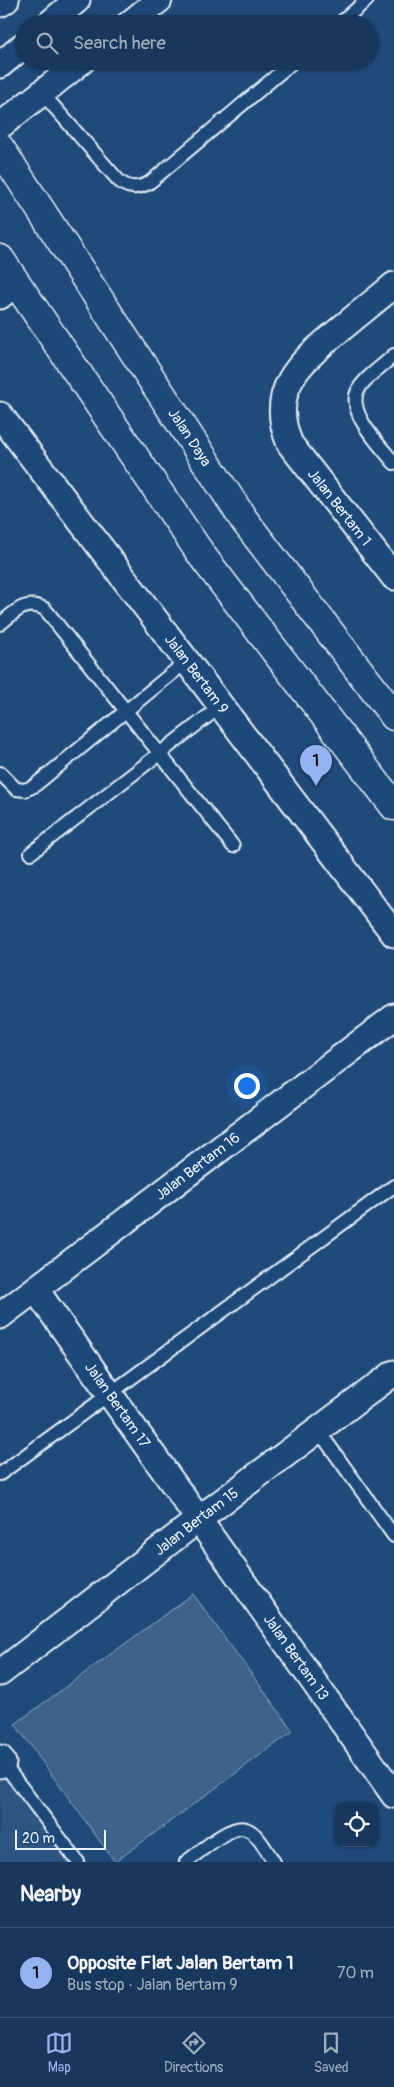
<!DOCTYPE html>
<meta charset="utf-8">
<style>
:root{--surface:#17385c;--page:#244365;--text:#f1f3f6;--muted:#9eacbb;--line:#365272;--accent:#95b2f1}
body{margin:0;font-family:Pangolin,sans-serif;background:var(--page);color:var(--text)}
.controls{position:absolute;right:15px;bottom:15px;display:grid;overflow:hidden;border-radius:10px;box-shadow:0 1px 4px #0004}
.controls button{width:45px;height:45px;display:grid;place-items:center;padding:0;border:0;border-bottom:1px solid var(--line);background:var(--surface);color:var(--text);font:25px sans-serif}
.scale{position:absolute;left:15px;bottom:12px;width:91px;box-sizing:border-box;padding-left:5px;border:2px solid #e8f1f8;border-top:0;font-size:14px;line-height:18px;white-space:nowrap;color:#e8f1f8;-webkit-text-stroke:4px #1f4a7a;paint-order:stroke}
.you{position:absolute;left:246px;top:1085px;width:18px;height:18px;margin:-12px;border:4px solid #fff;border-radius:50%;background:#1a73e8;box-shadow:0 0 0 8px #1a73e833}
.badge{display:grid;place-items:center;width:32px;height:32px;border-radius:50%;background:var(--accent);color:#111;font-size:16px;font-weight:700}
.pin{position:absolute;translate:-50% -41px;filter:drop-shadow(0 1px 2px #0008)}
.pin::after{content:'';position:absolute;top:26px;width:18px;height:15px;background:inherit;clip-path:polygon(0 0,100% 0,50% 100%)}
.list{margin:0;padding:0;list-style:none}
h2{display:flex;justify-content:space-between;align-items:center;height:65px;margin:0;padding:0 20px;font-size:21px}
h2 small{font-size:16px;font-weight:400;color:var(--muted)}
.list li{display:grid;grid-template-columns:32px 1fr auto;gap:15px;align-items:center;box-sizing:border-box;height:90px;padding:0 20px;border-top:1px solid var(--line)}
.list b{display:block;font-size:19px;white-space:nowrap}
.list p{margin:0;font-size:16px;white-space:nowrap;color:var(--muted)}
.list em{font-size:16px;font-style:normal;color:var(--muted)}
.icon{flex:none;width:28px;height:28px;fill:none;stroke:currentColor;stroke-width:2;stroke-linecap:round;stroke-linejoin:round}
.map{position:relative;flex:none;width:394px;height:1862px;overflow:hidden}
.search{position:absolute;background:var(--surface);box-shadow:0 1px 4px #0004;left:15px;right:15px;top:15px;height:55px;display:flex;align-items:center;gap:12px;box-sizing:border-box;padding:0 18px;border-radius:28px;color:var(--muted);font-size:19px}
.sheet{height:155px;background:var(--surface)}
nav{display:flex;justify-content:space-around;align-items:center;box-sizing:border-box;height:70px;border-top:1px solid var(--line);background:var(--surface);font-size:14px;color:var(--muted)}
nav a{display:grid;justify-items:center;gap:2px}
nav .on{color:var(--accent)}
.map>svg:first-child{display:block}
.built{fill:#2e5683}
.green{fill:#3c628c;stroke:#92aac2}
.lines{fill:none;stroke-linecap:round;stroke-linejoin:round}
.service-casing{stroke:#e8f1f8;stroke-width:16}
.minor-casing{stroke:#e8f1f8;stroke-width:29}
.primary-casing{stroke:#e8f1f8;stroke-width:31}
.service{stroke:#1f4a7a;stroke-width:12}
.minor{stroke:#1f4a7a;stroke-width:25}
.primary{stroke:#1f4a7a;stroke-width:28}
.labels{text-anchor:middle;stroke-width:5;stroke-linejoin:round;paint-order:stroke}
.street-label{font-size:15px;fill:#e8f1f8;stroke:#1f4a7a}
</style>
<div class="map">
<svg width="394" height="1862" viewBox="0 0 394 1862">
<rect width="100%" height="100%" fill="#1f4a7a"/>
<filter id="ink" filterUnits="userSpaceOnUse"><feTurbulence type="fractalNoise" baseFrequency=".02" numOctaves="2"/><feDisplacementMap in="SourceGraphic" scale="10" xChannelSelector="R" yChannelSelector="G"/><feConvolveMatrix kernelMatrix="1 2 1 2 8 2 1 2 1" color-interpolation-filters="sRGB"/></filter>
<g filter="url(#ink)">
<!-- built -->
<path class="built" d="M 5,1776 L 68,1862 L 0,1862 L 0,1779 Z"/>
<!-- green -->
<path class="green" d="M 193,1594 L 293,1731 L 115,1862 L 15,1724 Z"/>
<g class="lines">
<defs>
<path id="service" d="M 339,24 L 367,0
M 42,93 L 118,180 C 128,189 137,189 149,183 L 294,61
M 394,355 C 383,366 365,377 358,390 C 346,413 381,446 394,463
M 0,624 C 15,612 25,599 45,609 L 233,846
M 0,773 L 16,789 L 25,790 L 34,786 L 187,661
M 31,853 L 221,706
M 318,1430 L 394,1536
M 0,1474 L 394,1186
M 3,1763 L 78,1862
M 186,1862 C 199,1853 231,1823 246,1829 C 258,1833 267,1852 274,1862"/>
<g id="minor">
<path d="M 0,4 L 6,0"/>
<path d="M 49,24 L 77,0"/>
<path d="M 129,24 L 159,0"/>
<path d="M 0,65 L 24,45"/>
<path d="M 0,126 L 82,61"/>
<path id="s1" d="M 394,285 C 375,301 356,316 337,332 C 299,363 267,391 290,444 L 394,577"/>
<path d="M 0,296 L 15,283"/>
<path id="s2" d="M 0,415 L 394,934"/>
<path id="s3" d="M 36,1290 L 394,1795"/>
<path id="s4" d="M 0,1316 L 394,1017"/>
<path id="s5" d="M 0,1673 L 199,1519 L 394,1373"/>
<path d="M 0,1758 L 3,1763 L 0,1765"/>
</g>
<g id="primary">
<path id="s6" d="M 0,148 L 244,520 L 394,716"/>
<path d="M 0,259 L 203,557 L 394,806"/>
</g>
</defs>
<!-- service casing -->
<use href="#service" class="service-casing"/>
<!-- minor casing -->
<use href="#minor" class="minor-casing"/>
<!-- primary casing -->
<use href="#primary" class="primary-casing"/>
<!-- service -->
<use href="#service" class="service"/>
<!-- minor -->
<use href="#minor" class="minor"/>
<!-- primary -->
<use href="#primary" class="primary"/>
</g>
</g>
<g class="labels">
<!-- street labels -->
<g class="street-label">
<text dy="5" stroke="none"><textPath href="#s6" startOffset="346">Jalan Daya</textPath></text>
<text dy="5" stroke="none"><textPath href="#s1" startOffset="288">Jalan Bertam 1</textPath></text>
<text dy="5" stroke="none"><textPath href="#s2" startOffset="325">Jalan Bertam 9</textPath></text>
<text dy="5" stroke="none"><textPath href="#s4" startOffset="248">Jalan Bertam 16</textPath></text>
<text dy="5" stroke="none"><textPath href="#s3" startOffset="141">Jalan Bertam 17</textPath></text>
<text dy="5" stroke="none"><textPath href="#s5" startOffset="248">Jalan Bertam 15</textPath></text>
<text dy="5" stroke="none"><textPath href="#s3" startOffset="450">Jalan Bertam 13</textPath></text>
</g>
</g>
</svg>
<div class="controls">
<button><svg class="icon" aria-label="locate" viewBox="0 0 24 24"><circle cx="12" cy="12" r="6"/><path d="M12 2v4M12 18v4M2 12h4M18 12h4"/></svg></button>
</div>
<div class="scale">20 m</div>
<div class="you"></div>
<div class="pin badge" style="left:316px;top:786px">1</div>
<div class="search"><svg class="icon" aria-label="search" viewBox="0 0 24 24"><circle cx="10" cy="10" r="6"/><path d="M15 15l6 6"/></svg>Search here</div>
</div>
<section class="sheet">
<h2>Nearby<small></small></h2>
<ul class="list">
<li><span class="badge">1</span><div><b>Opposite Flat Jalan Bertam 1</b><p>Bus stop · Jalan Bertam 9</p></div><em>70 m</em></li>
</ul>
</section>
<nav>
<a class="on"><svg class="icon" aria-label="map" viewBox="0 0 24 24"><path d="M3 6l6-2 6 2 6-2v14l-6 2-6-2-6 2zM9 4v14M15 6v14"/></svg>Map</a>
<a><svg class="icon" aria-label="directions" viewBox="0 0 24 24"><path d="M12 3l9 9-9 9-9-9zM9 14v-3h6M13 9l2 2-2 2"/></svg>Directions</a>
<a><svg class="icon" aria-label="saved" viewBox="0 0 24 24"><path d="M7 4h10v16l-5-4-5 4z"/></svg>Saved</a>
</nav>
